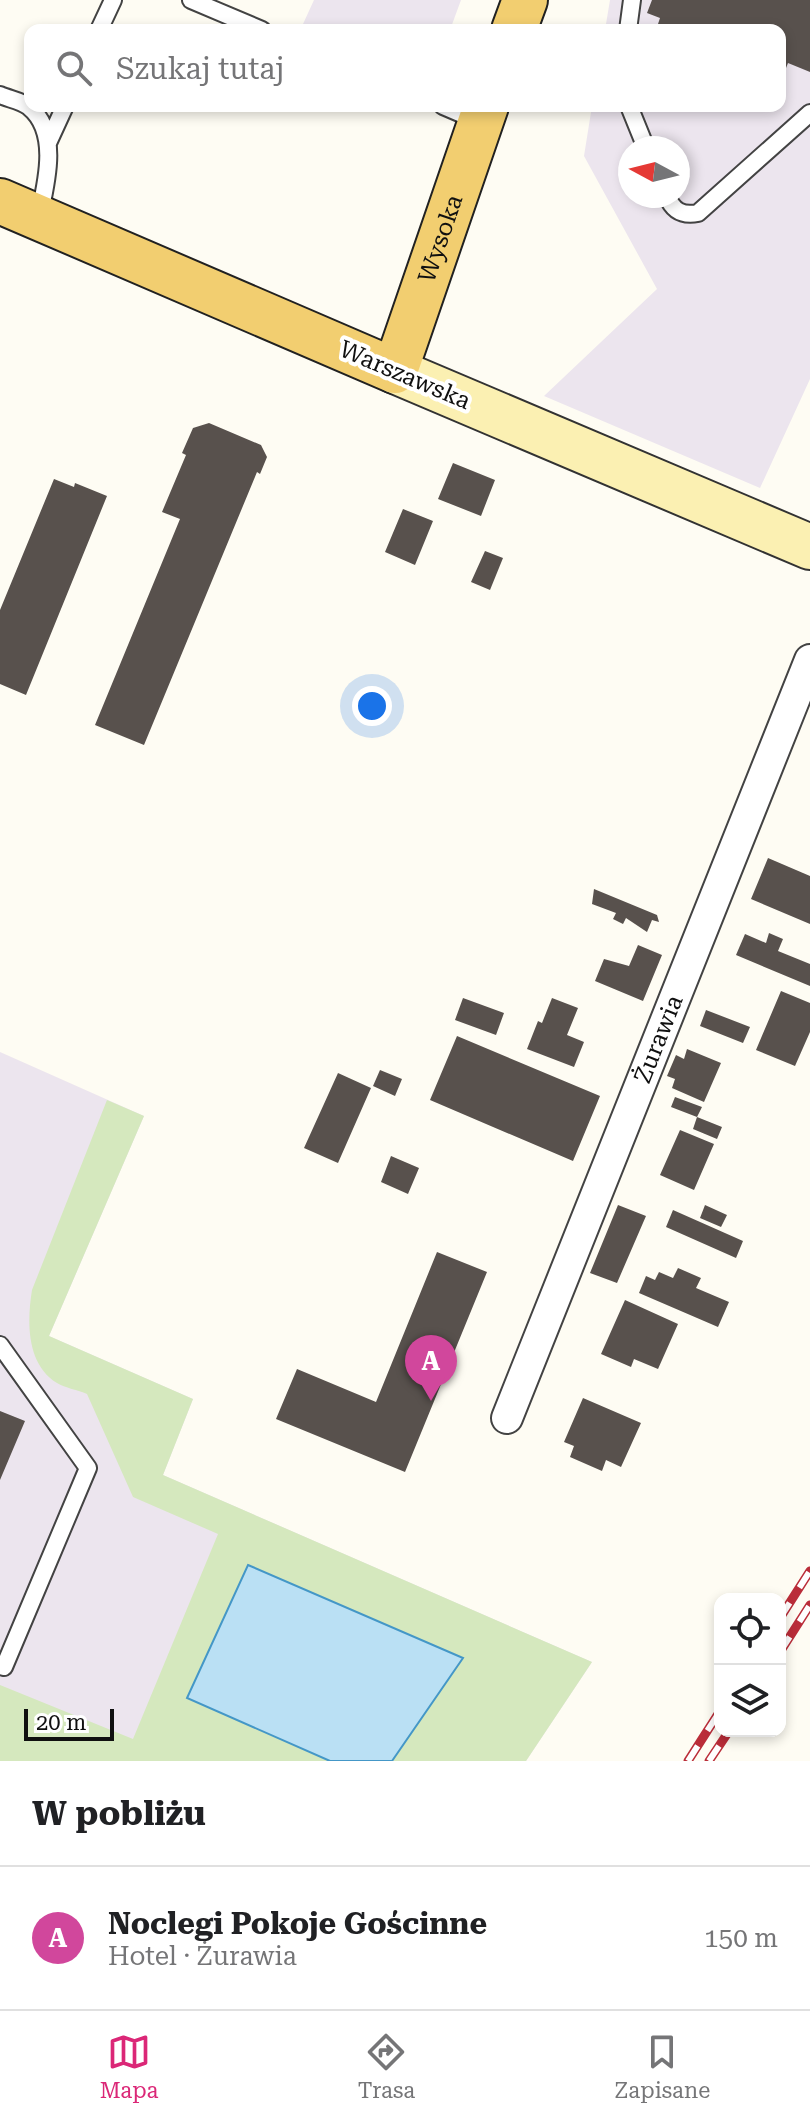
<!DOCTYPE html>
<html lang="pl">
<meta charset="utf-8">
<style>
:root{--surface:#fff;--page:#f2f2f2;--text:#202124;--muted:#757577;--line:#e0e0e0;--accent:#db2777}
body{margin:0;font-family:"Roboto Serif",serif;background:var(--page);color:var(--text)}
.controls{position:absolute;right:24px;bottom:24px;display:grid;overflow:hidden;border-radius:16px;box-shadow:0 4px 12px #0003}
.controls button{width:72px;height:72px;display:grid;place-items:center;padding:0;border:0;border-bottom:2px solid var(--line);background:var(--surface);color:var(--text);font:40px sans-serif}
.compass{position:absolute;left:618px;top:136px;width:72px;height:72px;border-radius:50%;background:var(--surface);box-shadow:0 4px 12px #0003;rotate:277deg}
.scale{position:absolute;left:24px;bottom:20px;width:90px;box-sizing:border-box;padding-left:8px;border:4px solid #101010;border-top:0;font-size:22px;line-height:28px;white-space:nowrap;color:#101010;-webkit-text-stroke:6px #fff;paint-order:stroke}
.you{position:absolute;left:372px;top:706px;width:28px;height:28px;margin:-20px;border:6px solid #fff;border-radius:50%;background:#1a73e8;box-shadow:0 0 0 12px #1a73e833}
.badge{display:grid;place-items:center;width:52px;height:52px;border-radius:50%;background:var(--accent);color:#fff;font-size:26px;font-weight:700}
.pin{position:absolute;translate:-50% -66px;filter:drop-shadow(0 2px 4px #0008)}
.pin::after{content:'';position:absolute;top:42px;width:28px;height:24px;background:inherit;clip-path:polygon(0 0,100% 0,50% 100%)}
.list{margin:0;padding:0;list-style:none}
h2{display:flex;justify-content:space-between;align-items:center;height:104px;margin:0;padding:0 32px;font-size:34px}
h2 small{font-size:26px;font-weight:400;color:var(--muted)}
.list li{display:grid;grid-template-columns:52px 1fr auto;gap:24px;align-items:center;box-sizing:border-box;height:144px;padding:0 32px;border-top:2px solid var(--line)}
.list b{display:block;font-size:30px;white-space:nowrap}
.list p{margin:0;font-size:26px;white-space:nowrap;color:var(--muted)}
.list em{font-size:26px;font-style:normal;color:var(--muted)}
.icon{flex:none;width:44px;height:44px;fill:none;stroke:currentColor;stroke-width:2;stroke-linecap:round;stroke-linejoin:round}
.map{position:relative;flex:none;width:810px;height:1761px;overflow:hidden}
.search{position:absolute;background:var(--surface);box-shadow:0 4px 12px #0003;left:24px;right:24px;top:24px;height:88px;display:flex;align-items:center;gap:20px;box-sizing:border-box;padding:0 28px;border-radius:16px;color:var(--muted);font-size:30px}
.sheet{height:248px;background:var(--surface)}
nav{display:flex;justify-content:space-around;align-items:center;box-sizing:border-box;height:112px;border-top:2px solid var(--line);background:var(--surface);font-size:22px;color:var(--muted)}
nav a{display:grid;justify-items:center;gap:4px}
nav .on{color:var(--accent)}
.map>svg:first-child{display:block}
.industrial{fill:#ece5ee;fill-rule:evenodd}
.green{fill:#d5e8be}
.water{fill:#bae0f4;stroke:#4497c7;stroke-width:2}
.building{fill:#58514d}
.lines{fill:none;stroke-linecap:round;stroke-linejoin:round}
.lane-casing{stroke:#434343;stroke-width:20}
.street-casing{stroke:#434343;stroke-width:34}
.secondary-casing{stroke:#323232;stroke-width:48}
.primary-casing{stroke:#212121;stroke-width:48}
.lane{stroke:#fff;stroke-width:16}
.street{stroke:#fff;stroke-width:30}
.secondary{stroke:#fbf0b2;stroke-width:44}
.primary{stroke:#f2ce70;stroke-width:44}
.rail-casing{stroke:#ba2d39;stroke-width:9}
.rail{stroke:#fff;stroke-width:6;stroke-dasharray:18;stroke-linecap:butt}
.labels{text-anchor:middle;stroke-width:8;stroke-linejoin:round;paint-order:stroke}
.street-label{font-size:24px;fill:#101010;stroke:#fff}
</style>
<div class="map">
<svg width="810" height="1761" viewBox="0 0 810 1761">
<rect width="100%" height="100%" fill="#fefcf3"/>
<!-- industrial -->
<path class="industrial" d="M 314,0 L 461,0 L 450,30 L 318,30 L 303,24 Z
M 610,0 L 810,0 L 810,379 L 760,488 L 544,396 L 657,289 L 584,156 L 592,106 L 780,106 L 780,30 L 605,30 ZM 630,148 L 678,148 L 678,196 L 630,196 Z
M 0,1052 L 144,1116 L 49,1336 L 193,1399 L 163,1475 L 592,1662 L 526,1761 L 0,1761 Z"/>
<!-- green -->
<path class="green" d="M 107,1100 L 144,1116 L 49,1336 L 193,1399 L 163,1475 L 592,1662 L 526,1761 L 0,1761 L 0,1685 L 133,1739 L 218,1534 L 133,1497 L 87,1394 C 78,1390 65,1388 57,1383 C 26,1364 27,1321 32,1290 Z"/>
<!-- water -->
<path class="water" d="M 248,1565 L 463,1658 L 392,1761 L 330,1761 L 187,1698 Z"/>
<!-- building -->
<path class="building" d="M 652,0 L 810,0 L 810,72 L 788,63 L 780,83 L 780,30 L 656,30 L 660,18 L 647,13 Z
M 209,423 L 261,445 L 267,457 L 260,474 L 257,472 L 144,745 L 95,725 L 180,519 L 162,512 L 186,455 L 182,453 L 193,428 Z
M 453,463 L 495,480 L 481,516 L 438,499 Z
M 54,479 L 74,487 L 75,483 L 107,496 L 26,695 L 0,684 L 0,610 Z
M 403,509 L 433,521 L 415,565 L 385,552 Z
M 485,551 L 503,558 L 490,590 L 471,582 Z
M 768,858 L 810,876 L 810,924 L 751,899 Z
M 594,889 L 657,915 L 659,922 L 652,920 L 647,932 L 626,918 L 623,924 L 613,919 L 616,913 L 592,904 Z
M 769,933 L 783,939 L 778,951 L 810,964 L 810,986 L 736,955 L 745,934 L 766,943 Z
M 638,945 L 662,955 L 643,1001 L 595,981 L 604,959 L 629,966 Z
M 781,991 L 810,1003 L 810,1032 L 795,1066 L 756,1050 Z
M 463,998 L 504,1013 L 496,1035 L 455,1020 Z
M 552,998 L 578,1008 L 567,1035 L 584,1042 L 574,1067 L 527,1049 L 538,1021 L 542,1023 Z
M 706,1010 L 750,1027 L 743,1043 L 700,1026 Z
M 457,1036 L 600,1096 L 573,1161 L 430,1100 Z
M 687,1049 L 721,1063 L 704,1102 L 672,1088 L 675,1079 L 667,1076 L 676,1055 L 684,1059 Z
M 380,1070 L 402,1079 L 395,1096 L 373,1086 Z
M 338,1073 L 371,1088 L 338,1163 L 304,1148 Z
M 675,1097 L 702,1107 L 697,1117 L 671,1107 Z
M 697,1117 L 722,1127 L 717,1139 L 693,1129 Z
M 680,1130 L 714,1144 L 694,1190 L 660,1175 Z
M 391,1156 L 419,1168 L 408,1194 L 381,1182 Z
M 618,1205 L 646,1216 L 617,1283 L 590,1273 Z
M 705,1205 L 727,1215 L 721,1227 L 700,1218 Z
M 673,1210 L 743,1241 L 736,1258 L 666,1227 Z
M 437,1252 L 487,1272 L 405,1472 L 276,1419 L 297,1369 L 376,1402 Z
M 678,1268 L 701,1278 L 696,1288 L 729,1302 L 718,1327 L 639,1293 L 646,1276 L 655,1280 L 659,1272 L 673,1278 Z
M 625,1300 L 678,1324 L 658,1369 L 634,1359 L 631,1367 L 601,1354 Z
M 583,1398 L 641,1423 L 621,1467 L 606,1460 L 602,1471 L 570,1457 L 574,1446 L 564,1442 Z
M 0,1411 L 25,1421 L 0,1480 Z"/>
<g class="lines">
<defs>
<path id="lane" d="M 191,0 L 262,30
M 99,30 L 113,0
M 628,30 L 632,0
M 0,95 C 9,99 22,101 29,107 C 60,132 46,184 39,216
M 443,106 L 478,121
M 629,106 L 646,148
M 48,143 L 65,106
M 667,196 C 673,211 682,216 698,213 L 810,113
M 0,1345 L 88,1468 L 4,1667 L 0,1666"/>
<g id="street">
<path id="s1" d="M 507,1418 L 810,660"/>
</g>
<path id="secondary" d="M 395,371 L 810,547"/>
<g id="primary">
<path d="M 514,30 L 525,0"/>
<path id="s2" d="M 0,201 L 395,371 L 486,106"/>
</g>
</defs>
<!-- lane casing -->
<use href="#lane" class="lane-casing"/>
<!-- street casing -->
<use href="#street" class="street-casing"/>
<!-- secondary casing -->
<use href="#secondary" class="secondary-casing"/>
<!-- primary casing -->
<use href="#primary" class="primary-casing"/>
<!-- lane -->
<use href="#lane" class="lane"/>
<!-- street -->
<use href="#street" class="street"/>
<!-- secondary -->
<use href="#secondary" class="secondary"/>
<!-- primary -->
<use href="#primary" class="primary"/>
<defs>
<path id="rail" d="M 780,1618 L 810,1571
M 780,1652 L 810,1605
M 688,1761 L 720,1711
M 709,1761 L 729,1731"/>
</defs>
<!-- rail casing -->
<use href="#rail" class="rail-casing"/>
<!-- rail -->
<use href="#rail" class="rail"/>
</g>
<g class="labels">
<!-- street labels -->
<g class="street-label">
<text dy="8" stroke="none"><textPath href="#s2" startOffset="570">Wysoka</textPath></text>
<text transform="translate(405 375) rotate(23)" y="8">Warszawska</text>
<text dy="8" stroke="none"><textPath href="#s1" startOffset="408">Żurawia</textPath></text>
</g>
</g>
</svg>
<div class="controls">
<button><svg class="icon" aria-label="locate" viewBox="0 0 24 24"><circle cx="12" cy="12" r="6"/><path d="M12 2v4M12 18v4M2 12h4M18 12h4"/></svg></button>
<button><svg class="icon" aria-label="layers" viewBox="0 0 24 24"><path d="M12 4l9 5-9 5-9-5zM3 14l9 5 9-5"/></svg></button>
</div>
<svg class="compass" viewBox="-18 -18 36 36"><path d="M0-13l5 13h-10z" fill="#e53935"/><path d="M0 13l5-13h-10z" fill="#757577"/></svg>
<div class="scale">20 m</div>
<div class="you"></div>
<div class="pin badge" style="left:431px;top:1401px;background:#d1479c">A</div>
<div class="search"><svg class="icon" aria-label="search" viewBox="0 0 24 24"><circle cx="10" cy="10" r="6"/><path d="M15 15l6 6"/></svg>Szukaj tutaj</div>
</div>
<section class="sheet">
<h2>W pobliżu<small></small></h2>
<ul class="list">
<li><span class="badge" style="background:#d1479c">A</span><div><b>Noclegi Pokoje Gościnne</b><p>Hotel · Żurawia</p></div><em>150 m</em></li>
</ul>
</section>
<nav>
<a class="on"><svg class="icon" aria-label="map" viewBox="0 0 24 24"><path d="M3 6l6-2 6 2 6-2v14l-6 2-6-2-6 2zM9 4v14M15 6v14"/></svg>Mapa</a>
<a><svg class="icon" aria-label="directions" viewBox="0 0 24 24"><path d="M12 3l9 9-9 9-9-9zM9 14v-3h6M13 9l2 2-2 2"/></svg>Trasa</a>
<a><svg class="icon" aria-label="saved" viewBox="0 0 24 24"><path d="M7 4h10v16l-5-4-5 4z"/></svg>Zapisane</a>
</nav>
